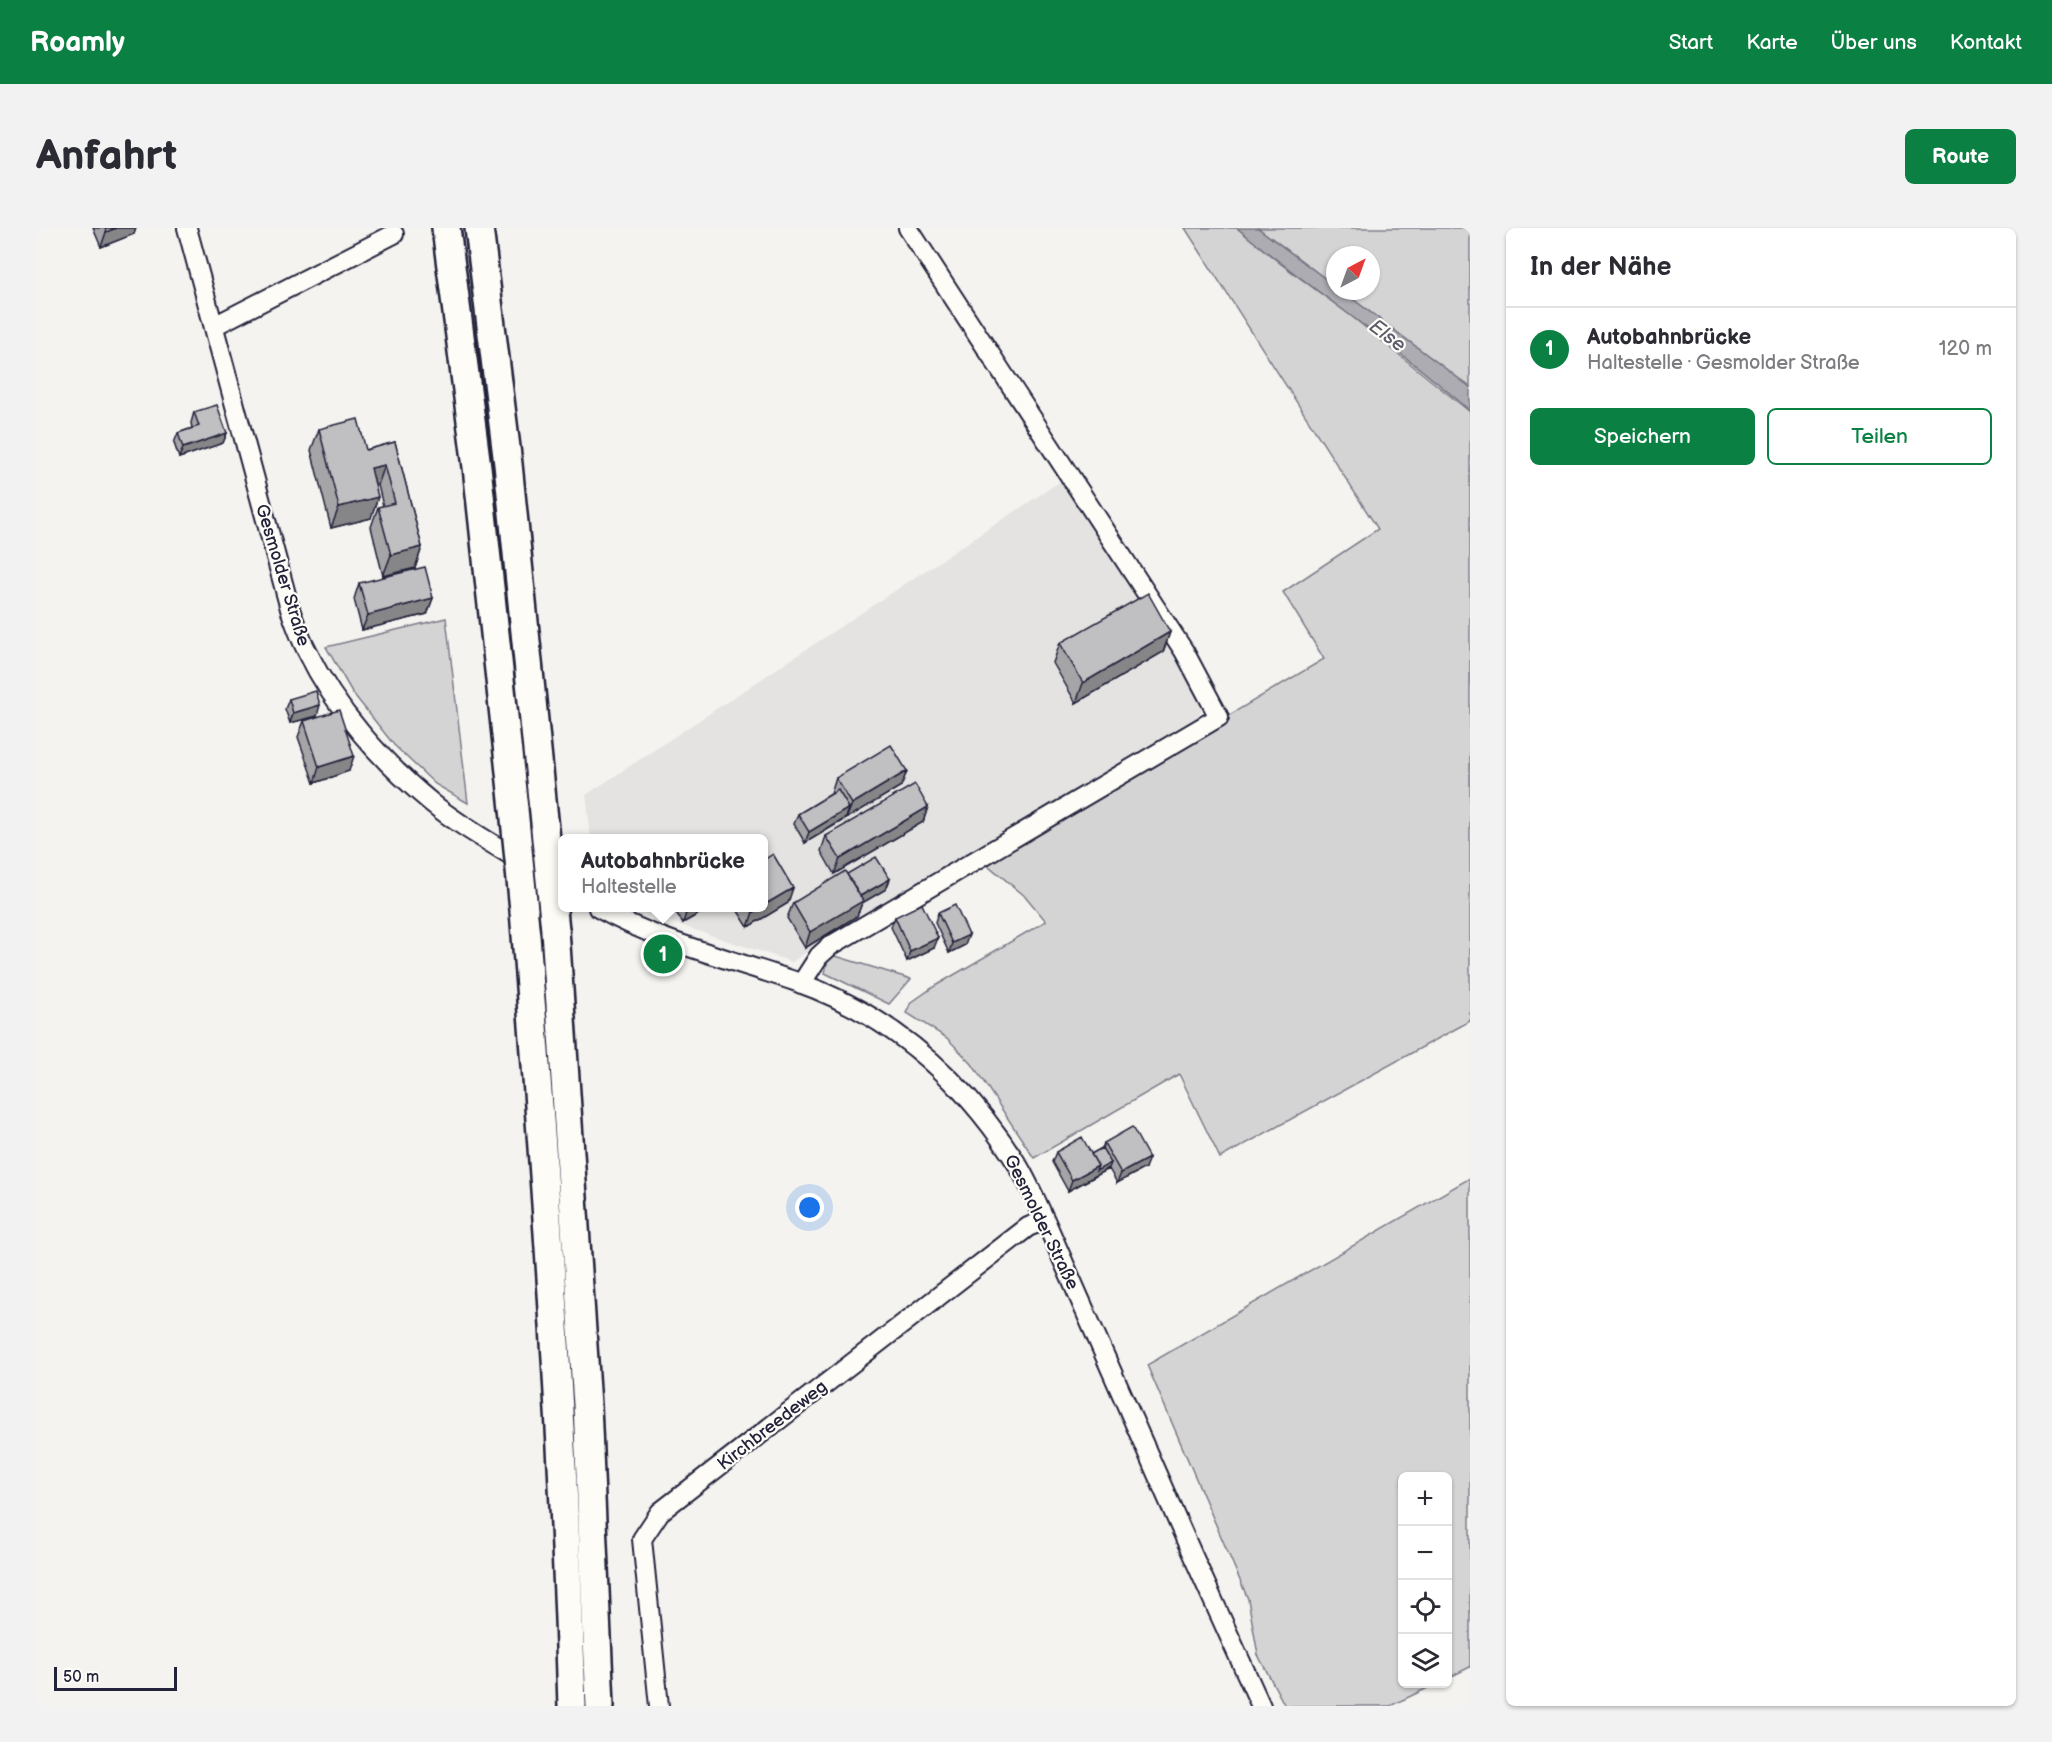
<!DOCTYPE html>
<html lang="de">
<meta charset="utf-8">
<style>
:root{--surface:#fff;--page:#f2f2f3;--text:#2b2b33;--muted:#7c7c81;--line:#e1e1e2;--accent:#0b8043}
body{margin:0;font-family:"Balsamiq Sans",sans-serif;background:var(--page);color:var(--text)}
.controls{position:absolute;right:18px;bottom:18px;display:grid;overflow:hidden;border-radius:9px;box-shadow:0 2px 4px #0004}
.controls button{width:54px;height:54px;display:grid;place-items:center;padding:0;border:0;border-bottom:2px solid var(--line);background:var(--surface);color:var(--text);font:30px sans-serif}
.compass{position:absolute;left:1290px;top:18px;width:54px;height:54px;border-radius:50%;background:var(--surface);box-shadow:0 2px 4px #0004;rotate:41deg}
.scale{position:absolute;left:18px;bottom:15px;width:123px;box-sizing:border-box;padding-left:6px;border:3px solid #22223b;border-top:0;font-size:16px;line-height:21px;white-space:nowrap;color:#22223b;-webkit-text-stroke:4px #fdfcf7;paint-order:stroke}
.you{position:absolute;left:774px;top:980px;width:21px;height:21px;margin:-15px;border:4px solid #fff;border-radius:50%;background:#1a73e8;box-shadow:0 0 0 9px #1a73e833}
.badge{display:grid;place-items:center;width:39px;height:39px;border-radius:50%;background:var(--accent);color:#fff;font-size:20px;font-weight:700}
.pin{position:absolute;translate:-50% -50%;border:3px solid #fff;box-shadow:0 2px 6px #0006}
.popup{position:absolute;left:522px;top:606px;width:210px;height:78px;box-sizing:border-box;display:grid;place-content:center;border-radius:9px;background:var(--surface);filter:drop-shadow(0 2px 4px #0005);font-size:20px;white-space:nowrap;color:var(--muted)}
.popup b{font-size:22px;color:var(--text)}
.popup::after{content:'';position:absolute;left:50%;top:100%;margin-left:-12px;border:12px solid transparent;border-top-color:var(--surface)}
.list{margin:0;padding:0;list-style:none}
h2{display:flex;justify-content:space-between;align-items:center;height:78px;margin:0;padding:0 24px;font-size:26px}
h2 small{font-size:20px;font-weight:400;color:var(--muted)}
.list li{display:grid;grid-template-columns:39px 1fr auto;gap:18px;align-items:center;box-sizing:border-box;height:84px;padding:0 24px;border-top:2px solid var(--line)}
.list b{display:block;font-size:22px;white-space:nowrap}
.list p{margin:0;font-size:20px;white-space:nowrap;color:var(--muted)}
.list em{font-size:20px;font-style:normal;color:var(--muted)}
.actions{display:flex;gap:12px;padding:18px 24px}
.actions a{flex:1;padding:14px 0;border:2px solid var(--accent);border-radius:9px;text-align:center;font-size:21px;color:var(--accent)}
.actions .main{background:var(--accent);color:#fff}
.icon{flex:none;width:33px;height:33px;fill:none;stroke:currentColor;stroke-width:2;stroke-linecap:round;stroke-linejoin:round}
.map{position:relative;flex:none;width:1434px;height:1478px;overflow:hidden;border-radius:9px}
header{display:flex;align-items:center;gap:36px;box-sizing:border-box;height:84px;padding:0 30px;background:var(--accent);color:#fff}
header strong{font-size:28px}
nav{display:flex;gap:33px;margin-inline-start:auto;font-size:21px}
.intro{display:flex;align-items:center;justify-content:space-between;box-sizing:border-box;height:144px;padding:0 36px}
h1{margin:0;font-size:42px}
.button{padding:15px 27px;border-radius:9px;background:var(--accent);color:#fff;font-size:21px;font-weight:700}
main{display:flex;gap:36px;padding:0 36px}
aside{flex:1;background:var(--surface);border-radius:9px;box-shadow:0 2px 4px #0004}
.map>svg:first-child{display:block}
.built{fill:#e4e3e2}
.green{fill:#d5d4d5;stroke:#7c7b88;stroke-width:1.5}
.water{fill:#acacb2;stroke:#757582;stroke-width:1.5}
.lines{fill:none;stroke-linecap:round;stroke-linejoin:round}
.minor-casing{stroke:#22223b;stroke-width:22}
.highway-casing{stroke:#22223b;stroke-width:32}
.minor{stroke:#fdfcf7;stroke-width:18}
.highway{stroke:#fdfcf7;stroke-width:27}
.highway-bridge-casing{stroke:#22223b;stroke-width:32;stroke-linecap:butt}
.highway-bridge{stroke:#fdfcf7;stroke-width:27}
.wall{fill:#a5a4a7;stroke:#22223b;stroke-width:1.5}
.shaded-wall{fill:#868688;stroke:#22223b;stroke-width:1.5}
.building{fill:#c0bfc2;stroke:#22223b;stroke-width:1.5}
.labels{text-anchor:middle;stroke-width:4.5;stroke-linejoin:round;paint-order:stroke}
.street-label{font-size:18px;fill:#22223b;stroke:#fdfcf7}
.water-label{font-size:20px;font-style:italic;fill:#59596b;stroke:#fdfcf7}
</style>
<header>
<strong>Roamly</strong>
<nav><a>Start</a><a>Karte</a><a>Über uns</a><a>Kontakt</a></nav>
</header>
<div class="intro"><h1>Anfahrt</h1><a class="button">Route</a></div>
<main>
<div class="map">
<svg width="1434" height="1478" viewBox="0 0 1434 1478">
<rect width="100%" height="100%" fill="#f4f3ef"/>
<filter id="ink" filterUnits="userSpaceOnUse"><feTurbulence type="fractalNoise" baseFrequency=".0167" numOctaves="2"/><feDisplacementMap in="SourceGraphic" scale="12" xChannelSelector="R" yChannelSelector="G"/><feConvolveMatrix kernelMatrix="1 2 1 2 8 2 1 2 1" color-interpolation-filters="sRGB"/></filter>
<g filter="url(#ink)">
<!-- built -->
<path class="built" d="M 1031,249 L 1138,417 L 1169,478 L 1159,493 L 782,716 L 756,734 L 626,691 L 604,680 L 728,680 L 728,610 L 555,610 L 550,567 Z"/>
<!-- green -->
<path class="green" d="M 1149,0 L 1201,0 L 1245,36 L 1314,87 L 1434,184 L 1434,793 L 1184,930 L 1143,846 L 998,930 L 936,836 L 911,810 L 871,785 L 876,774 L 899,758 L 1010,693 L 990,669 L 947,633 L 1288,431 L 1247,364 L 1342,301 Z
M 1222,0 L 1434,0 L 1434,159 L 1306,63 L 1335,63 L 1335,27 L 1299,27 L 1299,58 Z
M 410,390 L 432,575 L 399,556 L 358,517 L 316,464 L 290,419 Z
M 793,726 L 875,751 L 853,776 L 789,745 Z
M 1434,950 L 1434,1439 L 1412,1450 L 1412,1248 L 1366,1248 L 1366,1456 L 1400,1456 L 1354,1478 L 1249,1478 L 1222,1427 L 1212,1371 L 1111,1137 Z"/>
<!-- water -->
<path class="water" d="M 1201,0 L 1222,0 L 1299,58 L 1299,63 L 1306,63 L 1434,159 L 1434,183 C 1360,117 1277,63 1201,0 Z"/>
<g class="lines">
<defs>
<path id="minor" d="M 151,0 L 254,381 C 259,395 264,410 271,423 C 299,481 346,534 396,575 C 424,598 457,616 488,635
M 178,98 L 358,6
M 562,680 C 620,713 697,732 761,754 C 857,788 930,854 983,939 C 993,956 1001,975 1009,992 L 1157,1328 L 1225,1478
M 765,756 L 783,728 L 794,718 L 1183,489 L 1148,423 L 872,0
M 623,1478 L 606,1311 L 624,1284 L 992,999 L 1009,992"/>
<path id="highway" d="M 410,0 L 441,239 L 478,581
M 443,0 L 472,236 L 509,601
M 488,682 C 509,947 528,1212 536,1478
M 519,702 L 551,1177 L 564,1478"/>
</defs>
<!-- minor casing -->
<use href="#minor" class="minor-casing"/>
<!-- highway casing -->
<use href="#highway" class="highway-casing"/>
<!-- minor -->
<use href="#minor" class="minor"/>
<!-- highway -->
<use href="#highway" class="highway"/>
<defs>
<path id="highway-bridge" d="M 478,581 L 488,682
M 509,601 L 519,702"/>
</defs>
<!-- highway-bridge casing -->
<use href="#highway-bridge" class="highway-bridge-casing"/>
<!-- highway-bridge -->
<use href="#highway-bridge" class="highway-bridge"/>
</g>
<!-- wall -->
<path class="wall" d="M 57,0 L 100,0 L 98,6 L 65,19 Z
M 158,184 L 191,205 L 187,215 L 143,230 L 138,215 L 142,205 L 156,200 L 155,195 Z
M 283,201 L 330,222 L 359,214 L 386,319 L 379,340 L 347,348 L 335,299 L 342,279 L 347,278 L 342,257 L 339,257 L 335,290 L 295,300 L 275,222 Z
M 323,355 L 397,370 L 391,386 L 326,402 L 318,371 Z
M 1134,404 L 1127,424 L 1040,475 L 1017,435 L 1024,415 Z
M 253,471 L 281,488 L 254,495 L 249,481 Z
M 268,493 L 313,543 L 278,555 L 262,509 Z
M 871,543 L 865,558 L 769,615 L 758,596 L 762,586 L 795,566 L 800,550 Z
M 892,579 L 887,594 L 798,646 L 785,623 L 790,608 Z
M 811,646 L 854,651 L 850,661 L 826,675 L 821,688 L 769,720 L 751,690 L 757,675 Z
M 752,675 L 712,699 L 700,680 L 728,680 Z
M 637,680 L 673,680 L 647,695 Z
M 902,685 L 929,717 L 913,725 L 899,695 Z
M 859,689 L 898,720 L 871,733 L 855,699 Z
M 1068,915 L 1109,940 L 1081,955 L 1073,941 L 1032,963 L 1016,934 L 1020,924 L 1055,926 L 1066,920 Z"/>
<!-- shaded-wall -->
<path class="shaded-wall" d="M 80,0 L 100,0 L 98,6 L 65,19 L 70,4 Z
M 191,205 L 187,215 L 143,230 L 147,220 Z
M 349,237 L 342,257 L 327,260 L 335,240 Z
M 342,269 L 335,290 L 295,300 L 303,279 Z
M 386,319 L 379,340 L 347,348 L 355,327 Z
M 397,370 L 391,386 L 326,402 L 332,387 Z
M 1134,404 L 1127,424 L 1040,475 L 1047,455 Z
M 284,477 L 281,488 L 254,495 L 257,485 Z
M 318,528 L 313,543 L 278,555 L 283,539 Z
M 871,543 L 865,558 L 810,591 L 816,576 Z
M 892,579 L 887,594 L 798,646 L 804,631 Z
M 813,580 L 810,590 L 769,615 L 773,604 Z
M 854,651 L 850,661 L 826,675 L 821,688 L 769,720 L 774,704 L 821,670 Z
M 757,660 L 752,675 L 712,699 L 717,684 L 724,680 L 728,680 L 728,677 Z
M 660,680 L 673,680 L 647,695 L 650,685 Z
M 933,707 L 929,717 L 913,725 L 916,715 Z
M 902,710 L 898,720 L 871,733 L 874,723 Z
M 1113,930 L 1109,940 L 1081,955 L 1085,945 Z
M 1075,935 L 1073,940 L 1032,963 L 1036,952 L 1062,938 Z"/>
<!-- building -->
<path class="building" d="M 69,0 L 80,0 L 70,4 Z
M 181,177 L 191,205 L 147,220 L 142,205 L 163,198 L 158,184 Z
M 322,191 L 330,222 L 359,214 L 386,319 L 355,327 L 342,279 L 359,275 L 349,237 L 335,240 L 342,269 L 303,279 L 283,201 Z
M 389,339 L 397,370 L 332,387 L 323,355 Z
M 1112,365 L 1134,404 L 1047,455 L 1024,415 Z
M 280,463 L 284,477 L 257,485 L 253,471 Z
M 303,482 L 318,528 L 283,539 L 268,493 Z
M 855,517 L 871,543 L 816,576 L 800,550 Z
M 879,556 L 892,579 L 804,631 L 790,608 Z
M 802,562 L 813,580 L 773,604 L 762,586 Z
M 737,626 L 757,660 L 728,677 L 728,632 Z
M 840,629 L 854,651 L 824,668 L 811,646 Z
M 809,643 L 827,673 L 774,704 L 757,675 Z
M 886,676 L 902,710 L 874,723 L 859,689 Z
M 919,677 L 933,707 L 916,715 L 902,685 Z
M 647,680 L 660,680 L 650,685 Z
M 715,680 L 724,680 L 717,684 Z
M 1096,899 L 1113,930 L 1085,945 L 1068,915 Z
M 1046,909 L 1062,938 L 1036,952 L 1020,924 Z
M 1066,920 L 1075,935 L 1060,943 L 1062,938 L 1055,926 Z"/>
</g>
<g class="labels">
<!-- street labels -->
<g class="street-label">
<text transform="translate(247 347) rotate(73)" y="6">Gesmolder Straße</text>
<text transform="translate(1006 994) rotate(64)" y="6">Gesmolder Straße</text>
<text transform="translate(736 1197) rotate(-38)" y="6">Kirchbreedeweg</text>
</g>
<!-- water labels -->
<g class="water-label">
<text transform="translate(1352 107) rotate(37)" y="7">Else</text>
</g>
</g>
</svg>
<div class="controls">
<button>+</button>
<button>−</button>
<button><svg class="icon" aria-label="locate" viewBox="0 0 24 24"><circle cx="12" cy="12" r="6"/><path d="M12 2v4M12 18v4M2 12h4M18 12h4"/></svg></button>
<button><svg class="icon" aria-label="layers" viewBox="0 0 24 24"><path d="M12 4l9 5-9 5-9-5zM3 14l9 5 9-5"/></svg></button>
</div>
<svg class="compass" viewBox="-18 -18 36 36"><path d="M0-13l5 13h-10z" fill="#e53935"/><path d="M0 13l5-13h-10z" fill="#7c7c81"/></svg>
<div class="scale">50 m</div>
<div class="you"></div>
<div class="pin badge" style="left:627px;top:726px">1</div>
<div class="popup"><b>Autobahnbrücke</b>Haltestelle</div>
</div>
<aside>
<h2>In der Nähe<small></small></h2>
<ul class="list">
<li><span class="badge">1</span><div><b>Autobahnbrücke</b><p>Haltestelle · Gesmolder Straße</p></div><em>120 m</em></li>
</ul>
<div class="actions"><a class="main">Speichern</a><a>Teilen</a></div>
</aside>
</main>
